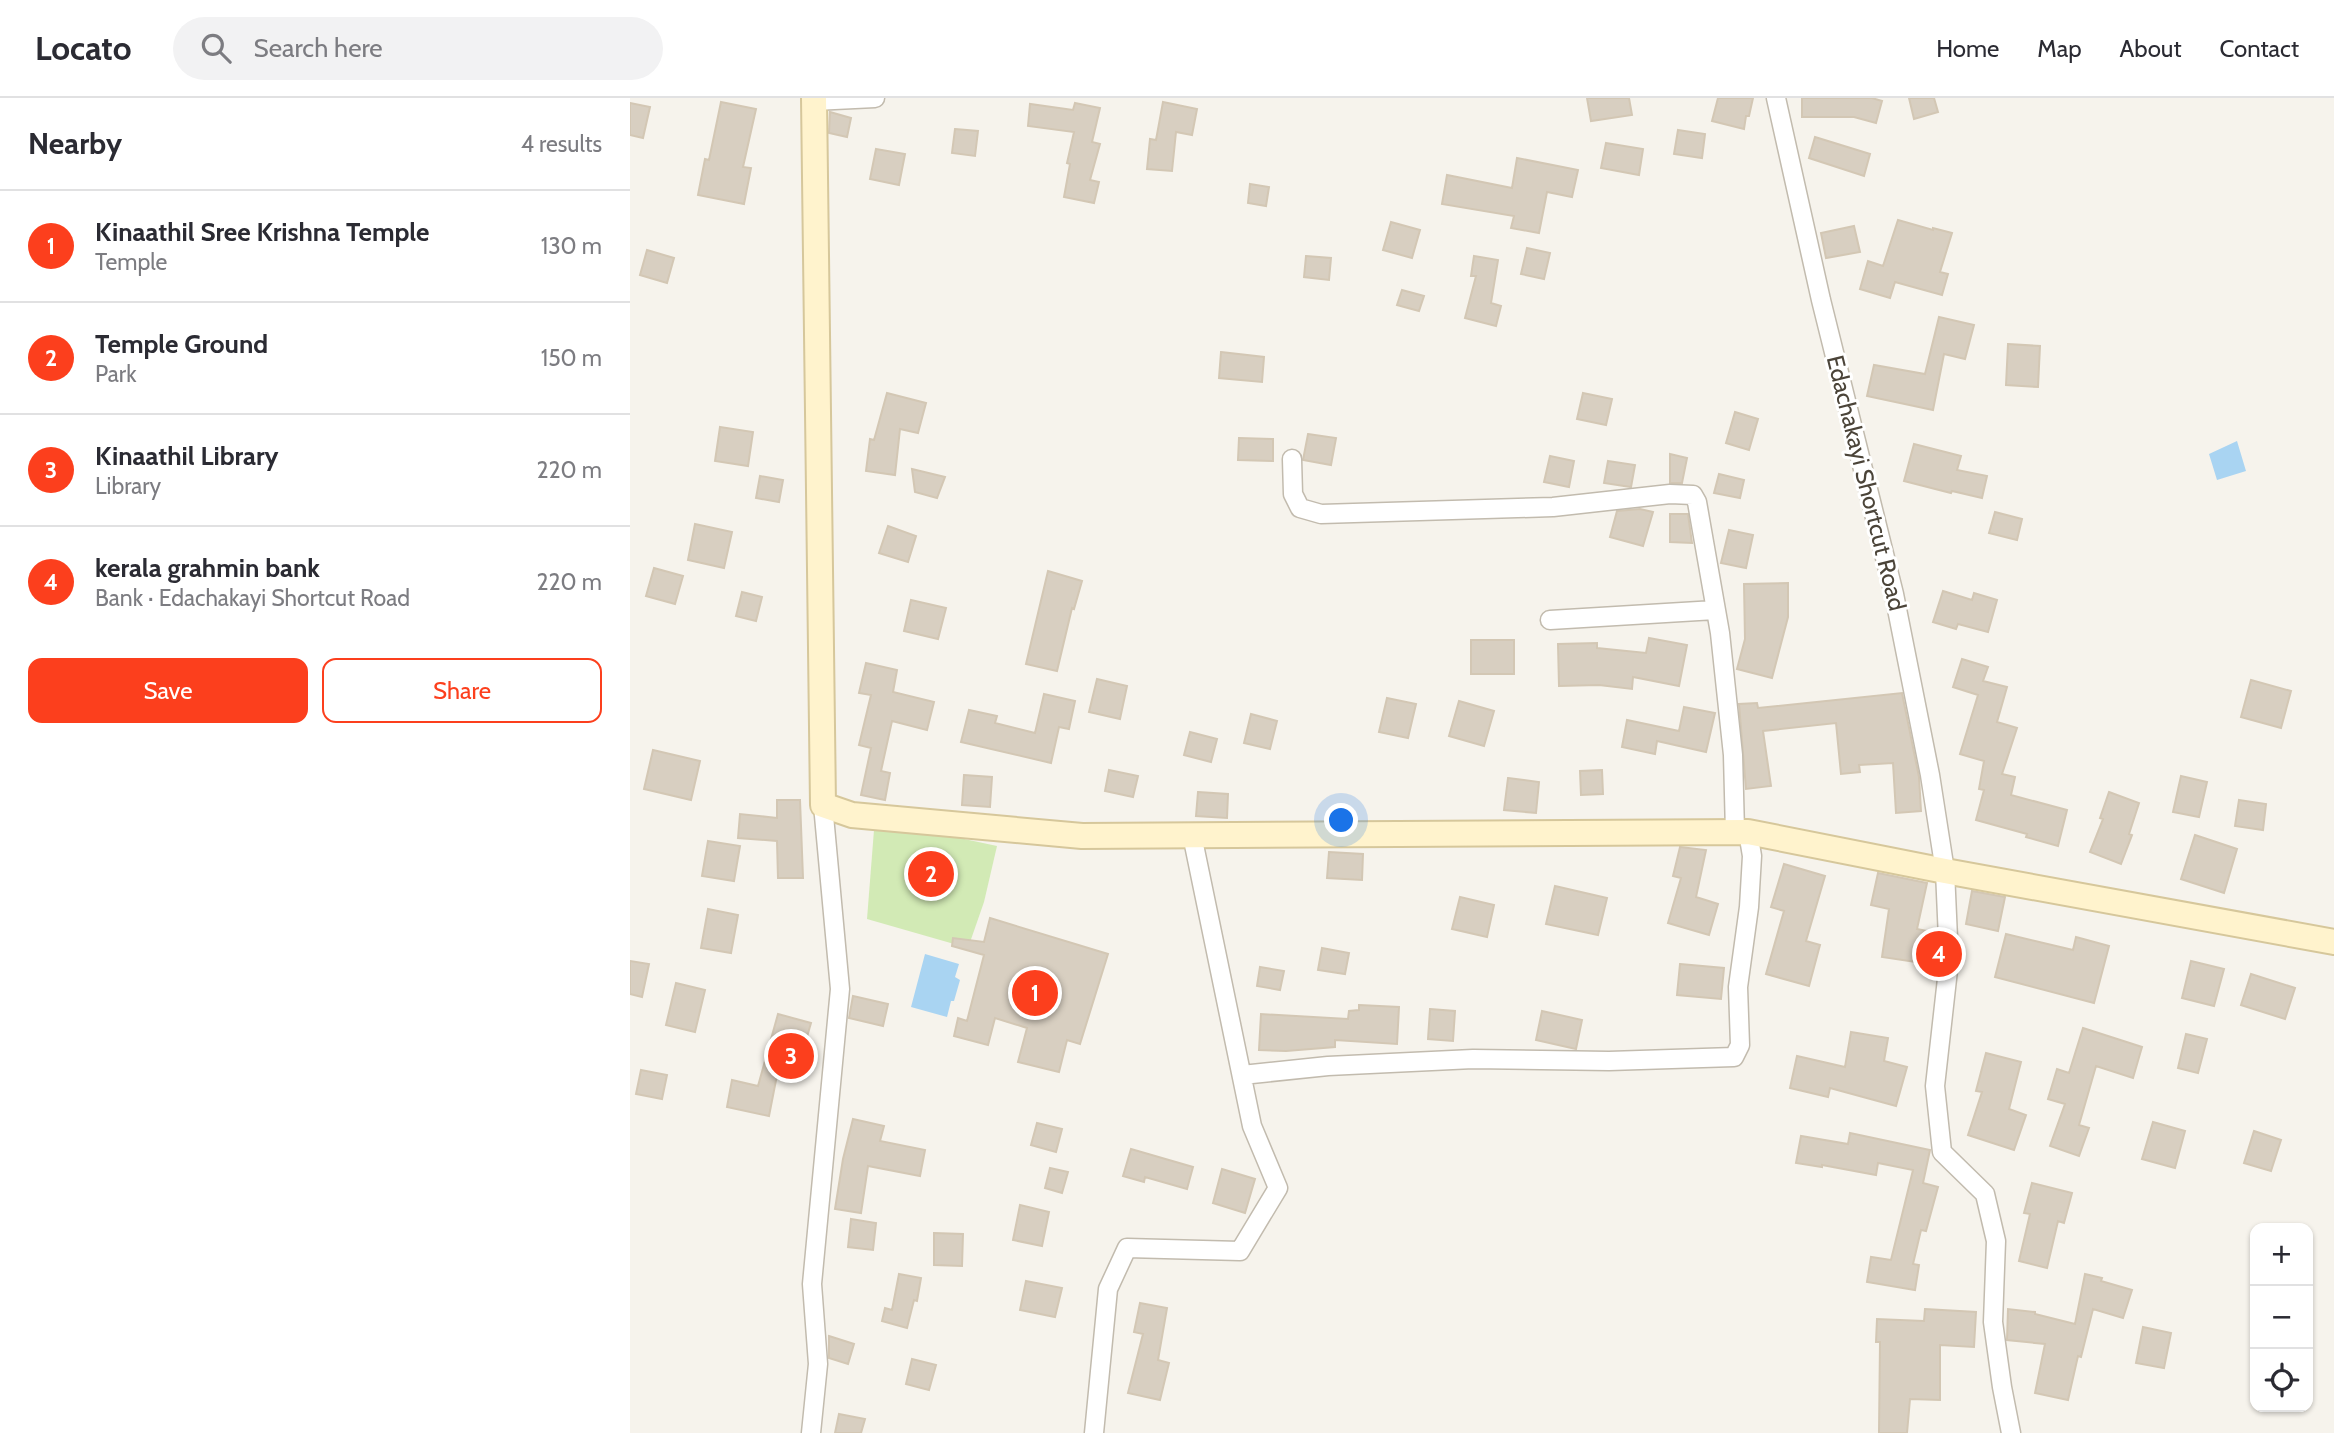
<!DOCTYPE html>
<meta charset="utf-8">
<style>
:root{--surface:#fff;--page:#f2f2f3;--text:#2b2b33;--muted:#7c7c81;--line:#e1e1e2;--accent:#fc3f1d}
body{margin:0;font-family:Cabin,sans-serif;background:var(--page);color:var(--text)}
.controls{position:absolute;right:21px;bottom:21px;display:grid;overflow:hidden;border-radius:14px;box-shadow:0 2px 5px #0004}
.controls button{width:63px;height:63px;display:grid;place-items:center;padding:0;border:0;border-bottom:2px solid var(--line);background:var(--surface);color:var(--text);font:35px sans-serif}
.you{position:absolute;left:712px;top:723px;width:24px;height:24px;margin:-18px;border:5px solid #fff;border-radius:50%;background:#1a73e8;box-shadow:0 0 0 10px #1a73e833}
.badge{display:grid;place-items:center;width:46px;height:46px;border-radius:50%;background:var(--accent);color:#fff;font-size:23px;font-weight:700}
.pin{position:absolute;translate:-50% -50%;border:4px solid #fff;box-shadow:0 2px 7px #0006}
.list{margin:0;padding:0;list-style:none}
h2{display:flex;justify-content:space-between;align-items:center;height:91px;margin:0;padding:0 28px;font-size:30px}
h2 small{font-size:23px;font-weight:400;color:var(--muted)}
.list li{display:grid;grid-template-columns:46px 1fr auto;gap:21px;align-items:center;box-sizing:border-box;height:112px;padding:0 28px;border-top:2px solid var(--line)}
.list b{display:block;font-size:26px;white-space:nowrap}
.list p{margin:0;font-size:23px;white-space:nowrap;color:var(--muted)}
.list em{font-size:23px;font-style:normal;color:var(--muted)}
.actions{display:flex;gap:14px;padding:21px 28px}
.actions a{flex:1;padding:16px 0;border:2px solid var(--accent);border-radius:14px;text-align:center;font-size:24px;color:var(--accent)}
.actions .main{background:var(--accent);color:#fff}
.icon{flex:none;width:38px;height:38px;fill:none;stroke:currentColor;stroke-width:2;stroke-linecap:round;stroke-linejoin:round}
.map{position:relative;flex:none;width:1704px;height:1335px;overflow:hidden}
header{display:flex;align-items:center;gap:42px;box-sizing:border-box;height:98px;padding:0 35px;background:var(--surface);border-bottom:2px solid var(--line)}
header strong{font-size:33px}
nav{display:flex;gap:38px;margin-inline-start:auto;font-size:24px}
.search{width:490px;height:63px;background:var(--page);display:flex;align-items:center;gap:18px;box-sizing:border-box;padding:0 24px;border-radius:38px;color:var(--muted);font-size:26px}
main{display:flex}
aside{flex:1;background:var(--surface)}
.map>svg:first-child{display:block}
.green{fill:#d2eab5}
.water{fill:#a9d4f2}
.building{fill:#d8cfc1;stroke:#d3c7b4;stroke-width:2}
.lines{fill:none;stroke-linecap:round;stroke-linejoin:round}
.minor-casing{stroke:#c2bbae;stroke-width:21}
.secondary-casing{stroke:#d6c79b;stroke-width:28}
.minor{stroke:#fff;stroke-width:18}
.secondary{stroke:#fff3cd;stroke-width:24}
.labels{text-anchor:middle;stroke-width:6;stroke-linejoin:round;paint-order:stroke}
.street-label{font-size:24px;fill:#4b4439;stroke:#fff}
</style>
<header>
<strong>Locato</strong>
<div class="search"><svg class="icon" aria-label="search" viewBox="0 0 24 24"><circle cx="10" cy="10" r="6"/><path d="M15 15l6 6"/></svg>Search here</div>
<nav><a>Home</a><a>Map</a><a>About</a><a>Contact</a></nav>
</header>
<main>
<aside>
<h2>Nearby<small>4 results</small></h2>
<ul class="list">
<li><span class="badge">1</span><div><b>Kinaathil Sree Krishna Temple</b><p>Temple</p></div><em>130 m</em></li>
<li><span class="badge">2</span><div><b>Temple Ground</b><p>Park</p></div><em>150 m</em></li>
<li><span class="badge">3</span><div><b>Kinaathil Library</b><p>Library</p></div><em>220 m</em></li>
<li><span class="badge">4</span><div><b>kerala grahmin bank</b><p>Bank · Edachakayi Shortcut Road</p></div><em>220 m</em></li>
</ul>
<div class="actions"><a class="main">Save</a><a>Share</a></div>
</aside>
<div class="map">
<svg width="1704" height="1335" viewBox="0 0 1704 1335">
<rect width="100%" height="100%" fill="#f6f3ec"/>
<!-- green -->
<path class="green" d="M 244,732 L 306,735 L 367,748 L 354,804 L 338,850 L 237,821 Z"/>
<!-- water -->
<path class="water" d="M 1607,343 L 1616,373 L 1587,382 L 1579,356 Z
M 295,856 L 329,866 L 325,879 L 330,882 L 324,903 L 321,903 L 317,919 L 281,909 Z"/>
<!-- building -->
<path class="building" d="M 957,0 L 999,0 L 1002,17 L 961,23 Z
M 1088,0 L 1123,0 L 1119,18 L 1116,18 L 1114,31 L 1082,23 Z
M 1172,0 L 1242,0 L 1252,3 L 1246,25 L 1224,19 L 1172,19 Z
M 1279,0 L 1304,0 L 1308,14 L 1284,21 Z
M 91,4 L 126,11 L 113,69 L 121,70 L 114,106 L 68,97 L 75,61 L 79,62 Z
M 533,4 L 567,11 L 562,37 L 546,34 L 542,73 L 517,71 L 520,41 L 526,42 Z
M 0,5 L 20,9 L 13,40 L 0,37 Z
M 445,5 L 470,10 L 462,44 L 470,46 L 460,82 L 469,84 L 464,105 L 434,99 L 440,66 L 437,65 L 444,34 L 398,28 L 400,6 L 443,12 Z
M 200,14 L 221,20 L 217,39 L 199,35 Z
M 325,31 L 348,33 L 345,58 L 322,55 Z
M 1048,32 L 1075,36 L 1072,60 L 1044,56 Z
M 1185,39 L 1240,56 L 1234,78 L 1179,60 Z
M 976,45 L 1013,51 L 1009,77 L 971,70 Z
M 246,51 L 275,56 L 269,87 L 240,81 Z
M 887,60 L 948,72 L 942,99 L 917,94 L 909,135 L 881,130 L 884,118 L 812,106 L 817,77 L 882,90 Z
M 620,86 L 639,89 L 636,108 L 618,105 Z
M 1268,122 L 1303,132 L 1303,130 L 1322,135 L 1310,174 L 1318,176 L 1312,197 L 1265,184 L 1260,200 L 1230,191 L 1238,163 L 1253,168 Z
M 761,124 L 790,132 L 782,160 L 753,152 Z
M 1224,128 L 1230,154 L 1196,160 L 1191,135 Z
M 897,150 L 920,155 L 914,181 L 891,176 Z
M 17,152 L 44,160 L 37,185 L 10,177 Z
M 676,158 L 701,160 L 699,182 L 674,179 Z
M 844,158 L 868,162 L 861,205 L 871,208 L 866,228 L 835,220 L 846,178 L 841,178 Z
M 772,192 L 794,198 L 789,213 L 767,207 Z
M 1309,219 L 1344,227 L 1335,261 L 1314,256 L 1303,312 L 1237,298 L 1244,267 L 1295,276 Z
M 1378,246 L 1410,248 L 1408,289 L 1376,287 Z
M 591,254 L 634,259 L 632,284 L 589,280 Z
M 257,295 L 296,305 L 288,335 L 270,331 L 265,377 L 236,373 L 240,341 L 244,342 Z
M 953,295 L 982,301 L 976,327 L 947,321 Z
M 1105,314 L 1128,321 L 1119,352 L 1096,345 Z
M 90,329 L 123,334 L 118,368 L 85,363 Z
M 678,336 L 706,340 L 701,367 L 673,362 Z
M 609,340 L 643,341 L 643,363 L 608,362 Z
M 1284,346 L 1331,358 L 1327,372 L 1357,378 L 1352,400 L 1322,393 L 1321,395 L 1274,383 Z
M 1040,356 L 1057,360 L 1052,385 L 1040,385 Z
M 920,358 L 944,363 L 939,389 L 914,384 Z
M 978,363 L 1005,367 L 1001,389 L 974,385 Z
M 282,371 L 315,379 L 307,400 L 285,394 Z
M 1089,376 L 1114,382 L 1110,400 L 1084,395 Z
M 130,378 L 153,382 L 149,404 L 126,400 Z
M 1010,411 L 1023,414 L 1013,448 L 980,439 L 987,413 Z
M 1365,414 L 1392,421 L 1387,442 L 1359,435 Z
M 1040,416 L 1058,416 L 1062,445 L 1040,444 Z
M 65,426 L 102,434 L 94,470 L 58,462 Z
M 258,428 L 286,438 L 278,464 L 249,455 Z
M 1099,432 L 1123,437 L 1116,470 L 1091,465 Z
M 24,470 L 53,478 L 45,506 L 16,498 Z
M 418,473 L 452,483 L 444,511 L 442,510 L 427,573 L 396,566 Z
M 1158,485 L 1158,519 L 1142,580 L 1107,571 L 1115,541 L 1114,486 Z
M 1313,493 L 1342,502 L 1344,495 L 1367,502 L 1358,534 L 1328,526 L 1326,531 L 1303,524 Z
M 112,494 L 132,499 L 126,523 L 106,518 Z
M 281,502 L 316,510 L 308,541 L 274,533 Z
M 1019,540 L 1057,547 L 1049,588 L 1003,579 L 1002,591 L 969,587 L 929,588 L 928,546 L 967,545 L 967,550 L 1016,555 Z
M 841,542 L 884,542 L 884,576 L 841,576 Z
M 1332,561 L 1358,569 L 1353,583 L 1377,589 L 1367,624 L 1387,630 L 1372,676 L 1385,679 L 1381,697 L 1437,712 L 1428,748 L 1396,739 L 1397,736 L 1346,722 L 1354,692 L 1349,691 L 1354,663 L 1330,656 L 1348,597 L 1323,589 Z
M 236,565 L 267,572 L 263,594 L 304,604 L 297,632 L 262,623 L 251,673 L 260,675 L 255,702 L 231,697 L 241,650 L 229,647 L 241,597 L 229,595 Z
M 467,581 L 497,588 L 490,621 L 459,614 Z
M 1621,582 L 1661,593 L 1651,630 L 1611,619 Z
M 1272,595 L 1289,679 L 1291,713 L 1266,715 L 1263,665 L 1229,667 L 1230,674 L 1211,676 L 1206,625 L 1133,633 L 1141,688 L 1116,691 L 1109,606 L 1127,605 L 1128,610 Z
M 414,596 L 445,603 L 439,631 L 429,629 L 421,665 L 331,644 L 339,612 L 367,618 L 365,625 L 405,635 Z
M 757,600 L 786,606 L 778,640 L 749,634 Z
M 829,603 L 864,613 L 854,648 L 819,638 Z
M 1054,609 L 1085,615 L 1076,654 L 1027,643 L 1025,656 L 992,649 L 997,622 L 1049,633 Z
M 621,616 L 647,623 L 640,651 L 614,645 Z
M 560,634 L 587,641 L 581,664 L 554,657 Z
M 23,652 L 70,663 L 61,702 L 14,691 Z
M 479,672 L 508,678 L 503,699 L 475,693 Z
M 972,672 L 973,696 L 951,697 L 950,673 Z
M 334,677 L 362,679 L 360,709 L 332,707 Z
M 1551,678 L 1577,684 L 1569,719 L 1543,714 Z
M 878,680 L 909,684 L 906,715 L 874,712 Z
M 568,694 L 598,696 L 597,720 L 566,718 Z
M 1479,694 L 1509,705 L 1499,736 L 1502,737 L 1491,766 L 1460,754 L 1473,721 L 1470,720 Z
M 147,702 L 170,702 L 173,780 L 148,780 L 147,743 L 108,740 L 110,716 L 147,720 Z
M 1609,702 L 1636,706 L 1633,732 L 1605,728 Z
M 1565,737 L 1607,751 L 1594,795 L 1551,781 Z
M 78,743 L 110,748 L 104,783 L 72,778 Z
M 1050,749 L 1076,752 L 1066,799 L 1088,806 L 1079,837 L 1038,825 L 1051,780 L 1043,778 Z
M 699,754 L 733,756 L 732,782 L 697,780 Z
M 1154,766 L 1195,778 L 1176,843 L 1190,847 L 1179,888 L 1136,876 L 1154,813 L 1141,809 Z
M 1248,775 L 1297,785 L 1287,831 L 1297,833 L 1293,865 L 1252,859 L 1259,811 L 1241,807 Z
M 925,788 L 977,800 L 968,837 L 916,826 Z
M 1342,793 L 1375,799 L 1368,833 L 1336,826 Z
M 830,799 L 864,807 L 857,839 L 822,831 Z
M 78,811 L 108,817 L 101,855 L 71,850 Z
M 360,820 L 478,856 L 450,946 L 437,942 L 429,974 L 388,964 L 397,930 L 365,920 L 358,947 L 324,938 L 328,920 L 337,923 L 354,857 L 322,848 L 323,840 L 354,844 Z
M 1376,836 L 1443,852 L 1446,839 L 1479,848 L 1464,905 L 1365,879 Z
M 692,850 L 719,855 L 715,876 L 688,872 Z
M 0,863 L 19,866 L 12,899 L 0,896 Z
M 1561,863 L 1594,871 L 1584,908 L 1552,900 Z
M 1050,866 L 1094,870 L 1091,901 L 1047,897 Z
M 630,869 L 654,873 L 650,892 L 627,888 Z
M 1621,876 L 1665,890 L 1655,921 L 1611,907 Z
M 46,885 L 75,892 L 65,934 L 36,927 Z
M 223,898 L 258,906 L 253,928 L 219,920 Z
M 729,907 L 769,909 L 767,946 L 705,942 L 705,949 L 656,953 L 629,952 L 631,916 L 718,921 L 719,913 L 729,912 Z
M 800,911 L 825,913 L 823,943 L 798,941 Z
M 912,913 L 952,922 L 946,951 L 906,942 Z
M 148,916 L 181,925 L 166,977 L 148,972 L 139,1018 L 97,1009 L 102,982 L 128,988 Z
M 1453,930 L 1512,949 L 1503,980 L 1466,968 L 1449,1027 L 1459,1030 L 1449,1058 L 1420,1048 L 1435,1006 L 1418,1001 L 1427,971 L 1439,975 Z
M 1221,934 L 1258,940 L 1254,963 L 1277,969 L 1266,1008 L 1200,990 L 1198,999 L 1160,990 L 1167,958 L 1215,969 Z
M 1556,936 L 1577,941 L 1568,975 L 1548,970 Z
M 1356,955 L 1391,964 L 1379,1011 L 1396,1017 L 1384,1052 L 1338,1037 L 1352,994 L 1346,993 Z
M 11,972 L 37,977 L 32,1001 L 6,996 Z
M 223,1021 L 254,1028 L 250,1043 L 295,1052 L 290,1078 L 238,1068 L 231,1115 L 205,1111 L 213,1061 Z
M 1523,1024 L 1555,1033 L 1545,1070 L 1512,1061 Z
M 407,1025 L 432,1031 L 426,1054 L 401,1047 Z
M 1624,1033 L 1651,1042 L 1641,1073 L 1614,1065 Z
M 1220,1035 L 1300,1052 L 1293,1085 L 1308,1089 L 1296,1133 L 1291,1132 L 1283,1166 L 1289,1167 L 1285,1192 L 1237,1184 L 1241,1159 L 1261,1162 L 1283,1072 L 1248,1065 L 1246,1077 L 1192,1067 L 1192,1069 L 1166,1065 L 1171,1038 L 1218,1046 Z
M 501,1051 L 563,1069 L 557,1091 L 515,1079 L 514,1084 L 493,1078 Z
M 420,1070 L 438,1074 L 432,1095 L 415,1090 Z
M 592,1071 L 625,1081 L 615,1115 L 583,1105 Z
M 1402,1085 L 1442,1095 L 1434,1125 L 1428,1123 L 1417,1170 L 1389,1163 L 1400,1116 L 1394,1115 Z
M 390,1107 L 419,1114 L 412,1148 L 383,1142 Z
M 221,1121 L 246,1125 L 243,1152 L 218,1149 Z
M 304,1135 L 333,1136 L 332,1168 L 304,1167 Z
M 269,1176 L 291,1180 L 287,1203 L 284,1202 L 277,1230 L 252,1223 L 255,1210 L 262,1212 Z
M 1455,1176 L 1472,1180 L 1471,1183 L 1502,1192 L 1493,1220 L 1463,1211 L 1451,1259 L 1448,1258 L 1438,1302 L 1405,1295 L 1415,1246 L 1377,1242 L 1378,1211 L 1405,1214 L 1405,1216 L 1445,1226 Z
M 396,1183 L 432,1190 L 425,1219 L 390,1212 Z
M 510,1205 L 537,1210 L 528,1262 L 539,1265 L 530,1302 L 498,1295 L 513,1236 L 504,1234 Z
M 1295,1211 L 1346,1214 L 1344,1249 L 1310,1247 L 1310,1302 L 1280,1301 L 1277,1335 L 1249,1335 L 1250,1244 L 1246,1244 L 1247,1221 L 1294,1223 Z
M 1513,1229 L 1541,1235 L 1534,1270 L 1506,1265 Z
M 199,1238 L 224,1246 L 218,1266 L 199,1260 Z
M 282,1261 L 306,1267 L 299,1292 L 276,1286 Z
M 209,1316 L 235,1321 L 231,1335 L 205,1335 Z"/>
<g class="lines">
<defs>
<path id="minor" d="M 1146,0 L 1191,202 L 1264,496 L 1300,677 L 1315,773 L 1319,863 L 1305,988 L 1312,1054 L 1355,1096 L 1366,1143 L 1363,1224 L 1372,1289 L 1381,1335
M 184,3 L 245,0
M 662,361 L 663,396 L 670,410 L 691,416 L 923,409 L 1040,396 L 1063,397 L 1067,404 L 1090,535 L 1103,657 L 1105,734
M 920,522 L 1085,512
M 612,977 L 698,968 L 843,961 L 979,963 L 1104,959 L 1110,947 L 1108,889 L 1119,809 L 1122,758 L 1118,734
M 181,1335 L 188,1266 L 182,1186 L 210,891 L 193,707
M 464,1335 L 478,1191 L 497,1150 L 610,1153 L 648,1090 L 622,1028 L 562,737"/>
<path id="secondary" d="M 184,0 L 193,707 L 222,717 L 452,738 L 1118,734 L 1315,773 L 1704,844"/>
</defs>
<!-- minor casing -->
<use href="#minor" class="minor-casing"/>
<!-- secondary casing -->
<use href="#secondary" class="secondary-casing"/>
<!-- minor -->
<use href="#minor" class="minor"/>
<!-- secondary -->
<use href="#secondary" class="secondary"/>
</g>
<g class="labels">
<!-- street labels -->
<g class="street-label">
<text transform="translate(1236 385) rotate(76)" y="8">Edachakayi Shortcut Road</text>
</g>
</g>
</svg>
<div class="controls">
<button>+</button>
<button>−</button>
<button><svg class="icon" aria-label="locate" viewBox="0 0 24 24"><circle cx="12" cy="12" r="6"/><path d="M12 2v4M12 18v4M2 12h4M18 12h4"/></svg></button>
</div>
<div class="you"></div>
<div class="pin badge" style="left:405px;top:895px">1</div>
<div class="pin badge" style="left:301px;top:776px">2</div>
<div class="pin badge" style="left:161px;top:958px">3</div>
<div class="pin badge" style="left:1309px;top:856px">4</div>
</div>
</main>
